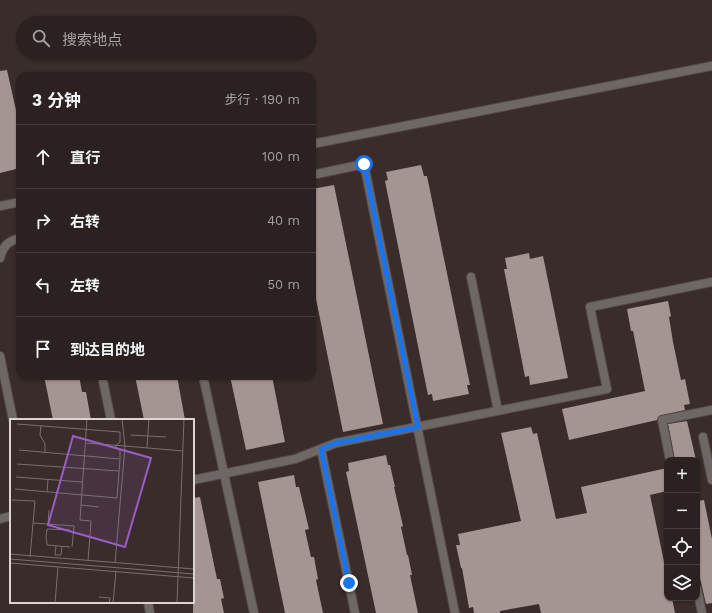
<!DOCTYPE html>
<html lang="zh">
<meta charset="utf-8">
<style>
:root{--surface:#2b2120;--page:#372e2d;--text:#f1f3f6;--muted:#a6a3a5;--line:#473e3e}
body{margin:0;font-family:"Work Sans","Noto Sans SC",sans-serif;background:var(--page);color:var(--text)}
.controls{position:absolute;right:12px;bottom:12px;display:grid;overflow:hidden;border-radius:8px;box-shadow:0 1px 3px #0004}
.controls button{width:36px;height:36px;display:grid;place-items:center;padding:0;border:0;border-bottom:1px solid var(--line);background:var(--surface);color:var(--text);font:20px sans-serif}
.stop{position:absolute;width:12px;height:12px;margin:-9px;border:3px solid #1a73e8;border-radius:50%;background:#fff}
.stop.end{background:#1a73e8;border-color:#fff;box-shadow:0 1px 4px #0008}
.list{margin:0;padding:0;list-style:none}
h2{display:flex;justify-content:space-between;align-items:center;height:52px;margin:0;padding:0 16px;font-size:17px}
h2 small{font-size:13px;font-weight:400;color:var(--muted)}
.list li{display:grid;grid-template-columns:26px 1fr auto;gap:12px;align-items:center;box-sizing:border-box;height:64px;padding:0 16px;border-top:1px solid var(--line)}
.list b{display:block;font-size:15px;white-space:nowrap}
.list em{font-size:13px;font-style:normal;color:var(--muted)}
.icon{flex:none;width:22px;height:22px;fill:none;stroke:currentColor;stroke-width:2;stroke-linecap:round;stroke-linejoin:round}
.map{position:relative;flex:none;width:712px;height:613px;overflow:hidden}
.search{position:absolute;background:var(--surface);box-shadow:0 1px 3px #0004;left:16px;top:16px;width:300px;height:44px;display:flex;align-items:center;gap:10px;box-sizing:border-box;padding:0 14px;border-radius:22px;color:var(--muted);font-size:15px}
.panel{position:absolute;background:var(--surface);box-shadow:0 1px 3px #0004;left:16px;top:72px;width:300px;height:308px;border-radius:12px}
.map>svg:first-child{display:block}
.building{fill:#a49492}
.lines{fill:none;stroke-linecap:round;stroke-linejoin:round}
.service-casing{stroke:#564a48;stroke-width:10}
.minor-casing{stroke:#564a48;stroke-width:10}
.service{stroke:#6e6766;stroke-width:8}
.minor{stroke:#6e6766;stroke-width:8}
.route{stroke:#1a73e8;stroke-width:5}
.inset-road{fill:none;stroke:#7a6f6d;stroke-width:1}
.view{fill:#985ec5;fill-opacity:0.15;stroke:#985ec5;stroke-width:2}
.inset-edge{fill:none;stroke:#dcd3d2;stroke-width:2}
</style>
<div class="map">
<svg width="712" height="613" viewBox="0 0 712 613">
<rect width="100%" height="100%" fill="#392c2a"/>
<!-- building -->
<path class="building" d="M 7,70 L 20,128 L 20,168 L 0,173 L 0,71 Z
M 421,165 L 424,176 L 427,176 L 470,385 L 467,385 L 469,394 L 433,401 L 432,394 L 428,395 L 420,356 L 385,181 L 388,180 L 386,172 Z
M 334,185 L 383,424 L 343,432 L 312,279 L 312,189 Z
M 529,253 L 530,259 L 543,256 L 568,378 L 530,385 L 529,376 L 525,377 L 504,269 L 507,269 L 505,258 Z
M 668,301 L 671,316 L 669,317 L 673,342 L 681,380 L 685,379 L 690,404 L 684,405 L 685,410 L 659,416 L 657,420 L 569,440 L 562,409 L 645,391 L 633,331 L 631,331 L 627,309 Z
M 44,376 L 79,376 L 82,392 L 86,392 L 91,420 L 53,420 Z
M 135,376 L 177,376 L 185,420 L 144,420 Z
M 230,376 L 272,376 L 285,442 L 246,450 Z
M 687,421 L 696,460 L 675,460 L 668,424 Z
M 531,427 L 533,434 L 537,433 L 556,519 L 587,513 L 581,487 L 667,468 L 667,491 L 650,495 L 667,576 L 667,598 L 672,598 L 675,613 L 541,613 L 539,604 L 500,611 L 500,613 L 474,613 L 473,607 L 469,608 L 462,568 L 461,568 L 456,545 L 460,545 L 458,534 L 521,521 L 501,433 Z
M 386,455 L 388,465 L 390,465 L 395,487 L 394,487 L 403,526 L 401,527 L 407,555 L 408,555 L 412,575 L 410,575 L 418,613 L 376,613 L 346,472 L 349,471 L 348,463 Z
M 294,475 L 296,487 L 299,487 L 309,529 L 305,530 L 311,557 L 314,557 L 318,579 L 316,580 L 323,613 L 285,613 L 275,565 L 258,482 Z
M 200,497 L 217,579 L 220,579 L 224,598 L 221,599 L 224,613 L 193,613 L 193,498 Z
M 704,500 L 712,539 L 712,603 L 706,604 L 697,565 L 697,501 Z"/>
<g class="lines">
<defs>
<path id="service" d="M 312,175 L 364,164 L 455,613
M 0,258 C 3,246 8,241 20,238
M 471,277 L 498,411
M 0,356 L 13,420
M 102,376 L 111,420
M 203,376 L 254,613
M 703,437 L 712,480
M 321,449 L 355,613
M 670,460 L 662,420 L 712,410
M 193,480 L 295,459 L 336,443 L 607,389 L 590,307 L 712,282
M 0,519 L 11,516
M 697,589 L 702,613
M 148,602 L 150,613"/>
<path id="minor" d="M 312,144 L 712,66
M 0,206 L 20,202"/>
</defs>
<!-- service casing -->
<use href="#service" class="service-casing"/>
<!-- minor casing -->
<use href="#minor" class="minor-casing"/>
<!-- service -->
<use href="#service" class="service"/>
<!-- minor -->
<use href="#minor" class="minor"/>
</g>
<g class="lines">
<!-- route -->
<path class="route" d="M 349,583 L 321,449 L 336,443 L 418,427 L 364,164"/>
</g>
<!-- overview -->
<g transform="translate(10 419)">
<rect width="184" height="184" fill="#392c2a"/>
<path class="inset-road" d="M 77,0 L 70,101 L 81,102 L 78,142M 31,6 L 30,16 L 35,25 L 35,34M 121,16 L 156,18M 75,24 L 115,27M 115,27 L 173,32M 137,29 L 139,0M 9,31 L 110,40M 7,45 L 109,52M 6,58 L 72,63M 5,70 L 107,79 L 110,40 L 110,31 L 105,27 L 110,23 L 110,13 L 7,5M 37,73 L 38,60M 2,81 L 25,82 L 20,138M 71,86 L 89,88M 23,104 L 64,107 L 62,128M 38,105 L 39,91M 46,127 L 45,136 L 51,136 L 52,128M 60,128 L 37,126 L 36,118 L 37,110 L 60,111M 0,135 L 184,150M 0,140 L 184,155M 0,144 L 184,159M 105,144 L 115,27 L 112,0M 89,178 L 100,179 L 99,184M 45,184 L 48,148M 103,184 L 106,152M 167,184 L 174,0"/>
<path class="view" d="M 63,17 L 141,39 L 115,128 L 38,106 Z"/>
<rect width="184" height="184" class="inset-edge"/>
</g>
</svg>
<div class="controls">
<button>+</button>
<button>−</button>
<button><svg class="icon" aria-label="locate" viewBox="0 0 24 24"><circle cx="12" cy="12" r="6"/><path d="M12 2v4M12 18v4M2 12h4M18 12h4"/></svg></button>
<button><svg class="icon" aria-label="layers" viewBox="0 0 24 24"><path d="M12 4l9 5-9 5-9-5zM3 14l9 5 9-5"/></svg></button>
</div>
<div class="stop" style="left:364px;top:164px"></div>
<div class="stop end" style="left:349px;top:583px"></div>
<div class="search"><svg class="icon" aria-label="search" viewBox="0 0 24 24"><circle cx="10" cy="10" r="6"/><path d="M15 15l6 6"/></svg>搜索地点</div>
<section class="panel">
<h2>3 分钟<small>步行 · 190 m</small></h2>
<ul class="list">
<li><svg class="icon" aria-label="ahead" viewBox="0 0 24 24"><path d="M12 20V5M6 11l6-6 6 6"/></svg><div><b>直行</b></div><em>100 m</em></li>
<li><svg class="icon" aria-label="right" viewBox="0 0 24 24"><path d="M7 20v-9h11M14 6l5 5-5 5"/></svg><div><b>右转</b></div><em>40 m</em></li>
<li><svg class="icon" aria-label="left" viewBox="0 0 24 24"><path d="M17 20v-9H6M10 6l-5 5 5 5"/></svg><div><b>左转</b></div><em>50 m</em></li>
<li><svg class="icon" aria-label="arrive" viewBox="0 0 24 24"><path d="M6 21V4h12l-3 4 3 4H6"/></svg><div><b>到达目的地</b></div></li>
</ul>
</section>
</div>
